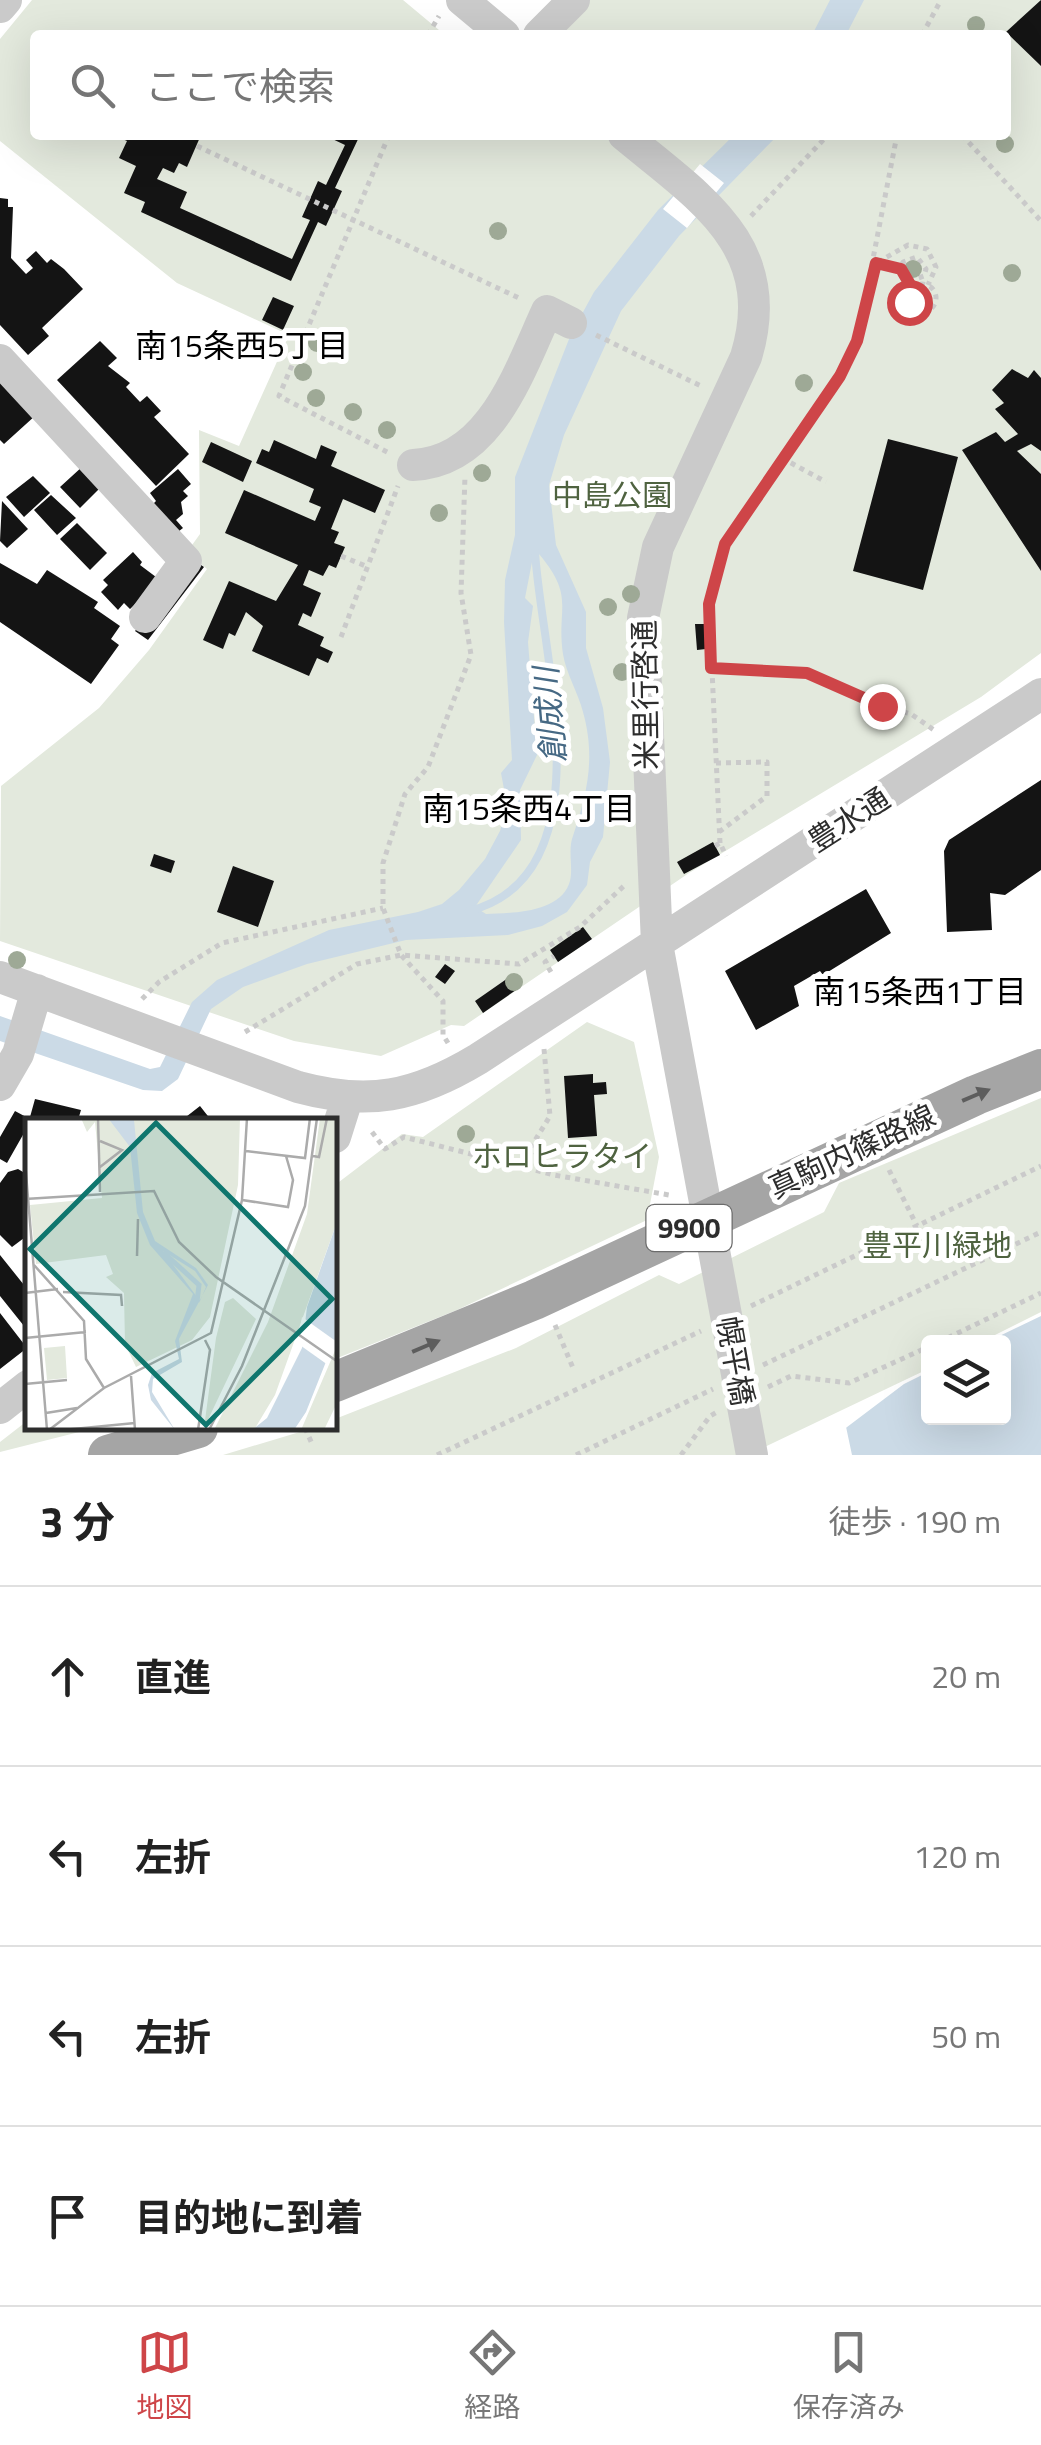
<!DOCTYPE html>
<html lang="ja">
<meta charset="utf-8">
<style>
:root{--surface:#fff;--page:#f6f6f6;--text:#222;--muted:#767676;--line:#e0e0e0;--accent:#ce4548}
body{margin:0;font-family:"Titillium Web","Noto Sans JP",sans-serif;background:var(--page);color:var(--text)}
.controls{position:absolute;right:30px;bottom:30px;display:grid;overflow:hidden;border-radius:10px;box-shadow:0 10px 40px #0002}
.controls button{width:90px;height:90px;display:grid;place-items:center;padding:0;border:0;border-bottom:2px solid var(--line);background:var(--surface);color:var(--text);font:50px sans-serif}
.stop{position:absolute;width:30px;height:30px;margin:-22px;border:8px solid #ce4548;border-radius:50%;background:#fff}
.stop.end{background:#ce4548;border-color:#fff;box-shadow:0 2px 10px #0008}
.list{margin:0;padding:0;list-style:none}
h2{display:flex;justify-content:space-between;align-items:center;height:130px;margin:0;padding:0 40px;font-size:42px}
h2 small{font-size:32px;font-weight:400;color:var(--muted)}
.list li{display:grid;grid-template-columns:65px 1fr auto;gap:30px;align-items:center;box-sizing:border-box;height:180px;padding:0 40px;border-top:2px solid var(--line)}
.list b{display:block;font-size:38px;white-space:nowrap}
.list em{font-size:32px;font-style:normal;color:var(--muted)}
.icon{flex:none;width:55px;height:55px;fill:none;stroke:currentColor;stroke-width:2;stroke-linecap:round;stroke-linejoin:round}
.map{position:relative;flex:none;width:1041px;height:1455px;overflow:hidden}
.search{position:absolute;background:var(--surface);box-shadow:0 10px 40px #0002;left:30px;right:30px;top:30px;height:110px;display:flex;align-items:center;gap:25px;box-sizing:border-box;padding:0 35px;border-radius:10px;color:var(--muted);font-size:38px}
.sheet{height:850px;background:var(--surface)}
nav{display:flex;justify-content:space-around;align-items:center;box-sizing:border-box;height:140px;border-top:2px solid var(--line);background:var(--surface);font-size:28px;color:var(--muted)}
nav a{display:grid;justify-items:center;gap:5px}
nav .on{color:var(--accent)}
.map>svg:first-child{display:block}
.green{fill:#e3e9dd}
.water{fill:#cbdae6;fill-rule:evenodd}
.pier{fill:#fff}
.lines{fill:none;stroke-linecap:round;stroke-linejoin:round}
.stream{stroke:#cbdae6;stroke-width:8}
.building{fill:#141414}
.path{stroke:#cacaca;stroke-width:5;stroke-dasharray:5 5;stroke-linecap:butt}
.minor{stroke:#cacaca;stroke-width:32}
.major{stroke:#a5a5a5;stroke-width:40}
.tree{fill:#9ea996}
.oneway{fill:#5d5d5d}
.route{stroke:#ce4548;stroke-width:12}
.labels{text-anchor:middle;stroke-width:10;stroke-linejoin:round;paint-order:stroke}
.shield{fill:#fff;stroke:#6c6c6c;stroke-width:2.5}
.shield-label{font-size:28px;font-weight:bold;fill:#2d2d2d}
.park-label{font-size:30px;fill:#4f6340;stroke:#fff}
.street-label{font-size:30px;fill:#2d2d2d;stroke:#fff}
.neighbourhood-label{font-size:32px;fill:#000;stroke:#fff}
.water-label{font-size:32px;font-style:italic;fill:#466984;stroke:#fff}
.inset-river{fill:none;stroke:#cbdae6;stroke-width:5}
.inset-road{fill:none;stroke:#ababab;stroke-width:2.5}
.view{fill:#0f766e;fill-opacity:0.15;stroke:#0f766e;stroke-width:5}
.inset-edge{fill:none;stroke:#2d2d2d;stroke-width:5}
</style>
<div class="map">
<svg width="1041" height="1455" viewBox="0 0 1041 1455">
<rect width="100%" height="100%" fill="#fff"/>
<!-- green -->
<path class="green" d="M 32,0 L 403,0 L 445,35 L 35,35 L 35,135 L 1006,135 L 1006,35 L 559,35 L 587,0 L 1041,0 L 1041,653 L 981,697 L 689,873 L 464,1026 L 451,1025 L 381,1056 L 294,1041 L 0,941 L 1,786 L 99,708 L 149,650 L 207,569 L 187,552 L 200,534 L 199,430 L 239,446 L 289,335 L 177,283 L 0,141 L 0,39 Z
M 587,1022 L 634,1042 L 659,1157 L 647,1220 L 457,1310 L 335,1359 L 335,1185 L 402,1134 L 423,1137 Z
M 1041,1098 L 1041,1312 L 981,1342 L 928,1342 L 928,1369 L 748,1455 L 223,1455 L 313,1428 L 335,1428 L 335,1419 L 516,1348 L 659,1275 L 679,1284 L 824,1212 L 839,1183 Z
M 27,1421 L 28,1428 L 95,1428 L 0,1452 L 0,1442 Z"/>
<!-- water -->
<path class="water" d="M 830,0 L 864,0 L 846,35 L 812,35 Z
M 734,135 L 778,135 L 679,236 L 621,311 L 564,435 L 549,485 L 556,545 L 586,612 L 586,648 L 603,708 L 610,762 L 603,837 L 590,862 L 587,885 L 567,912 L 542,926 L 508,935 L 406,940 L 307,964 L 243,987 L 211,1009 L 178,1079 L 162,1091 L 143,1090 L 0,1041 L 0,1016 L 150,1069 L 160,1067 L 192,1002 L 217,980 L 329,930 L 418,912 L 442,904 L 459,890 L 485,859 L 500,831 L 507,805 L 501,773 L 512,760 L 504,622 L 505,580 L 515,535 L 515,477 L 571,334 L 594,292 L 658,210 ZM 539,554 C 576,598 556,607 563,654 C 566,673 578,693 583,712 C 596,759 587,794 572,839 C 568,853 574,871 569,884 C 558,913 512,913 486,914 L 475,907 L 521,840 L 520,790 L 537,755 L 528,642 L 533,606 L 525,598 L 532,562 Z
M 1041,1316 L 1041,1455 L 810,1455 L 904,1384 L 928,1372 L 928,1418 L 1004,1418 L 1004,1342 L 987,1342 Z"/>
<!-- pier -->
<path class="pier" d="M 700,164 L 724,183 L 687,228 L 663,209 Z
M 845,1422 L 852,1455 L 805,1455 L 807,1451 Z"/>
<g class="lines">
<!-- stream -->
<path class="stream" d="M 469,911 C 610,875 540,651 535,551"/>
</g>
<!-- building -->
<path class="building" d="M 1041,0 L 1041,66 L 1006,32 Z
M 113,135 L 201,135 L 187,167 L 179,163 L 174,173 L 163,168 L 157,179 L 187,192 L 180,208 L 292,259 L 310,220 L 302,217 L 318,181 L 326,185 L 345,145 L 324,135 L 360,135 L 335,188 L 342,191 L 326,226 L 318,222 L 291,281 L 141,212 L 145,202 L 124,193 L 136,166 L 119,158 L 127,141 Z
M 0,198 L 8,199 L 8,207 L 13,207 L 11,258 L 26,274 L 33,268 L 26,260 L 36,251 L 47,263 L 51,259 L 64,269 L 83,289 L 42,328 L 49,336 L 28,355 L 0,325 Z
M 273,297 L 294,306 L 283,330 L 262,320 Z
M 100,341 L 117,358 L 108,366 L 130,383 L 126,387 L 140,402 L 147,396 L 161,411 L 154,417 L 189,454 L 156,486 L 57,380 Z
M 1012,369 L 1028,378 L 1034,370 L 1041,378 L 1041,451 L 1031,444 L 1017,451 L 1041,474 L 1041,571 L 962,450 L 996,432 L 1005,442 L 1018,434 L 995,409 L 1004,403 L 992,390 Z
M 0,375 L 36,415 L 4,444 L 0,440 Z
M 888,439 L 958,457 L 923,590 L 853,571 Z
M 274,440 L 316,459 L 321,445 L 337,452 L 331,466 L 385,490 L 375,513 L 343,499 L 331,529 L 339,532 L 334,543 L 345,547 L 336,568 L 329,565 L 323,576 L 309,570 L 303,585 L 321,593 L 311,617 L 303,613 L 298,625 L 324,637 L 320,646 L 333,652 L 328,663 L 317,658 L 309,676 L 252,651 L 263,626 L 246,612 L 235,636 L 229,633 L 223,649 L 203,640 L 229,581 L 276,601 L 298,565 L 225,533 L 244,490 L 315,521 L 321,507 L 309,502 L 314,489 L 256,463 L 262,449 L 269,452 Z
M 211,442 L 252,461 L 243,482 L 202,462 Z
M 83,466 L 102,486 L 80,508 L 60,487 Z
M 178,469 L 191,484 L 183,491 L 188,496 L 181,502 L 183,514 L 176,520 L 183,528 L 174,535 L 150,507 L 156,501 L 150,493 Z
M 33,476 L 50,493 L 24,517 L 6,497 Z
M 51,495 L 76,518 L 57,535 L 34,510 Z
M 2,501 L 28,529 L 7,548 L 0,541 Z
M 77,523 L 107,553 L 90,570 L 60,539 Z
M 133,552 L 142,562 L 140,565 L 160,580 L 130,609 L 124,603 L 118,610 L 101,592 L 108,585 L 103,580 Z
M 194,560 L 204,567 L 148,640 L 135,631 Z
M 0,563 L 37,584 L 47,570 L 98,602 L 94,608 L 120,626 L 111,639 L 119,645 L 91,684 L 0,622 Z
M 695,624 L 705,624 L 706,649 L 697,650 Z
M 1041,780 L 1041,870 L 1005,895 L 990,893 L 992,930 L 947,932 L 944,851 L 949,840 Z
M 713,842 L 720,855 L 684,874 L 677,862 Z
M 154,854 L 175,861 L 171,873 L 150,866 Z
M 233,866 L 274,881 L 258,927 L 217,912 Z
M 866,889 L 891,933 L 823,975 L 820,971 L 794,986 L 799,1006 L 756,1030 L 725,971 Z
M 583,927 L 592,939 L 558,962 L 550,950 Z
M 445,964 L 455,971 L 445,984 L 435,977 Z
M 508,978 L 516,990 L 483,1013 L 475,1001 Z
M 593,1074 L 593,1083 L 606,1082 L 607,1094 L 594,1095 L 597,1136 L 568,1138 L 564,1076 Z
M 35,1099 L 81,1110 L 78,1120 L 30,1117 Z
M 200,1106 L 211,1120 L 182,1120 Z
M 15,1111 L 28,1118 L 28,1126 L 7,1163 L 0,1159 L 0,1137 Z
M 18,1169 L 28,1175 L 28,1235 L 12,1247 L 0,1235 L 0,1183 L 8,1172 Z
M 0,1255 L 28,1290 L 28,1331 L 0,1296 Z
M 0,1313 L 27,1348 L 0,1369 Z"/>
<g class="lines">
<!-- path -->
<path class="path" d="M 428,35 L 439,16
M 922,35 L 941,0
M 389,135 L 279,396 L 391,454
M 962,135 L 1041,221
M 197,146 L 521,299
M 751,216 L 828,135
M 878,262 L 908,245 L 927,249 L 936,267 L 928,285
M 876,263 L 901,269 L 910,281 L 924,276 L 926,269 L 917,257 L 903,262 L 901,269
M908 298a14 14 0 1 1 28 0a14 14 0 1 1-28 0Z
M 596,335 L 703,387
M 782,458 L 826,482
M 341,556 L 368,567
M 341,637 L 398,486
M 711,668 L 807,673 L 882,706 L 911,714 L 934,730
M 716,763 L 767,762 L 767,796 L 719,832
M 720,843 L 709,605 L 725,545 L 755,495 L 839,377 L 857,341 L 897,135
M 715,846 L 720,843 L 726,856
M 551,972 L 545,962 L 554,956
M 142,999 L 159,982 L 222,943 L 383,908
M 245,1032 L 357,964 L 401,955 L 519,964 L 580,927 L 627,883
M 448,1043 L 443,1035 L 443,1001 L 401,955 L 383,908 L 383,863 L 405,794 L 428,767 L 471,655 L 461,593 L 465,476
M 544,1049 L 550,1116 L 531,1147 L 552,1173
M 372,1132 L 385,1149 L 404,1137 L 554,1175 L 669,1195
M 889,1170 L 917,1226
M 751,1306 L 1041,1166
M 555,1325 L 573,1368
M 939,1342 L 1041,1293
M 763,1365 L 1041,1232
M 768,1387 L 791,1376 L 849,1383 L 928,1347
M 305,1428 L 313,1446
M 437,1455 L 701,1331
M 576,1455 L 713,1389
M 681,1455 L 710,1416 L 717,1412"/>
<!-- minor -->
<path class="minor" d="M 462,0 L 504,35
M 0,7 L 6,0
M 539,35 L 574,0
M 624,135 C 700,198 780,246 746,357 L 658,547 L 643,618 L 657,944 L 752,1455
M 0,360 L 186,561 L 145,617
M 413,465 C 490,462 519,372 547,311 L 571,323
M 0,977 L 298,1087 C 368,1106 415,1097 478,1059 L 1041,694
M 0,1085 L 18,1054 L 37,990
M 335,1137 L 347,1099
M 0,1408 L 28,1386"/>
<!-- major -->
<path class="major" d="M 335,1382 L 534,1300 L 976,1095 L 1041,1069
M 108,1455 L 198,1428"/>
</g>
<!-- trees -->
<g class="tree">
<circle cx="976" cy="25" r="9"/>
<circle cx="1005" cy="144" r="9"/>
<circle cx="498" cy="231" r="9"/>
<circle cx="913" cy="269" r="9"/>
<circle cx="1012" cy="273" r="9"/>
<circle cx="317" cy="343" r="9"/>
<circle cx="303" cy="372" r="9"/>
<circle cx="804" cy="383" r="9"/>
<circle cx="316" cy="398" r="9"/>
<circle cx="353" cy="412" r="9"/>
<circle cx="387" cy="430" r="9"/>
<circle cx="482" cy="473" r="9"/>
<circle cx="439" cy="513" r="9"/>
<circle cx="631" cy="594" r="9"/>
<circle cx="608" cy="607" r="9"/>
<circle cx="622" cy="672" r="9"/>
<circle cx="17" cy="960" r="9"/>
<circle cx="514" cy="982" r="9"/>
<circle cx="466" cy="1134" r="9"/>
</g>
<!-- one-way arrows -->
<defs><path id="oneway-solid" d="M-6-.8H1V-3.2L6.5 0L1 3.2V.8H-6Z" transform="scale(2.5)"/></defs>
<g class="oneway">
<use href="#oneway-solid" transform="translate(976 1095) rotate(-23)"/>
<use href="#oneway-solid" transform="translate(426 1346) rotate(-23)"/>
</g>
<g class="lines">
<!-- route -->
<path class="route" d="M 882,706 L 807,673 L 711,668 L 709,604 L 725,544 L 840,376 L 857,341 L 876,263 L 901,269 L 912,288 L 909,302"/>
</g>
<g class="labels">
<!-- shield labels -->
<rect class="shield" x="646.5" y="1205" width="85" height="46" rx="8"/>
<g class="shield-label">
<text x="689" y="1238">9900</text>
</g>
<!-- park labels -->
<g class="park-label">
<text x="612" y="506">中島公園</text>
<text x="562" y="1167">ホロヒラタイ</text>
<text x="937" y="1256">豊平川緑地</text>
</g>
<!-- street labels -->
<g class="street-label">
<text transform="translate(646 695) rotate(-91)" y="10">米里行啓通</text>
<text transform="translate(849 820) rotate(-33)" y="10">豊水通</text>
<text transform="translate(852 1152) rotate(-25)" y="10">真駒内篠路線</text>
<text transform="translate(735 1361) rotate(80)" y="10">幌平橋</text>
</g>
<!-- neighbourhood labels -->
<g class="neighbourhood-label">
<text x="242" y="357">南15条西5丁目</text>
<text x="529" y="820">南15条西4丁目</text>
<text x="920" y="1003">南15条西1丁目</text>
</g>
<!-- water labels -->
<g class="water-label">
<text transform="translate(550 715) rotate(-95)" y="11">創成川</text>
</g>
</g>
<!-- overview -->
<g transform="translate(25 1118)">
<rect width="312" height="312" fill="#fff"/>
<path d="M 56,0 L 215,0 L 213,67 L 185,199 L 167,222 L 111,249 L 100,226 L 99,175 L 81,159 L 88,156 L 81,137 L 11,146 L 5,87 L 77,80 L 70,4 L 62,14 ZM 295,0 L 312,0 L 312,104 L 250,277 L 229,312 L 189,312 L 243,204 L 282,96 ZM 208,180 L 231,201 L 179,310 L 191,220 L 200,184 ZM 40,228 L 42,260 L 22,262 L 19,230 ZM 312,228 L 312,285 L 299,312 L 276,312 Z" fill="#e3e9dd"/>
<path d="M 83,0 L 109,2 L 118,94 L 130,123 L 171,150 L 183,167 L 154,221 L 157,244 L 128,261 L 127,274 L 150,312 L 126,282 L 123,267 L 127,255 L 154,241 L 150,223 L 168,176 L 125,127 L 112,95 L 105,29 ZM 138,133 L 170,153 L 181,169 L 175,183 ZM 312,104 L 312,216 L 281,294 L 269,312 L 227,312 L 242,300 L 277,230 L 282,189 Z" fill="#cbdae6" fill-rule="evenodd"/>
<path d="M 277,199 L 312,224 L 303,247 L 272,225 Z" fill="#fff"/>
<path class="inset-river" d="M 138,134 L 174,167 L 172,184"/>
<path class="inset-road" d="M 73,0 L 75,74M 75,23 L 97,32 L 75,49M 221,33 L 280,40 L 285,0M 288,38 L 294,39 L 302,0M 0,43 L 22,312M 0,81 L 129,73 L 154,124 L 191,159 L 313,244M 217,82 L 263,89 L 268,62 L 261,38M 112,138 L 113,101M 9,147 L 59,203 L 61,241 L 79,270M 38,174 L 96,177 L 97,188M 0,175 L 33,171M 0,220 L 61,214M 106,258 L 110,312M 0,266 L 42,262M 21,295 L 52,290M 24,312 L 79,270 L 186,215 L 217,82 L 222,0M 38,312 L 110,305M 173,312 L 185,232 L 180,222M 184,312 L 217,248 L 280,88 L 292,0"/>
<path class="view" d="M 131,5 L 307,181 L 181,307 L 5,131 Z"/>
<rect width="312" height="312" class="inset-edge"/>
</g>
</svg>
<div class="controls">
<button><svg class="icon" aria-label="layers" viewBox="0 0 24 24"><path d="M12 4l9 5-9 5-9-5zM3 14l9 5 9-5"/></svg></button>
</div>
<div class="stop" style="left:909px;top:302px"></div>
<div class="stop end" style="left:882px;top:706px"></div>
<div class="search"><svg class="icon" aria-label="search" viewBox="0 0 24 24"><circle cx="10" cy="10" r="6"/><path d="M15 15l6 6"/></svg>ここで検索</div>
</div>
<section class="sheet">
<h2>3 分<small>徒歩 · 190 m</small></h2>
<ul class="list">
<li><svg class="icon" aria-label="ahead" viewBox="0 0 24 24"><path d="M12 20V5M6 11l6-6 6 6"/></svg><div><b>直進</b></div><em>20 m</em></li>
<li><svg class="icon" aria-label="left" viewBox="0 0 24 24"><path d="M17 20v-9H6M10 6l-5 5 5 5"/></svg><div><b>左折</b></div><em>120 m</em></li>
<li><svg class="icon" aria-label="left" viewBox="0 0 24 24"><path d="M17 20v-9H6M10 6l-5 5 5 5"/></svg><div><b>左折</b></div><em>50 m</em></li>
<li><svg class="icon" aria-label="arrive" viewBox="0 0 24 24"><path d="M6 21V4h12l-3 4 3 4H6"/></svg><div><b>目的地に到着</b></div></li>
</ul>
</section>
<nav>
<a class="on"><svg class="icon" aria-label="map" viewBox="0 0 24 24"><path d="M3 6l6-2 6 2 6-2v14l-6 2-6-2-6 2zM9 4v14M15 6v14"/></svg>地図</a>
<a><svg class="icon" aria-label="directions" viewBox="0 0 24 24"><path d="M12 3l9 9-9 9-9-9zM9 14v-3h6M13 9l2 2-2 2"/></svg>経路</a>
<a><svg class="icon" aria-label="saved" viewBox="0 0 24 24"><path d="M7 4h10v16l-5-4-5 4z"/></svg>保存済み</a>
</nav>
